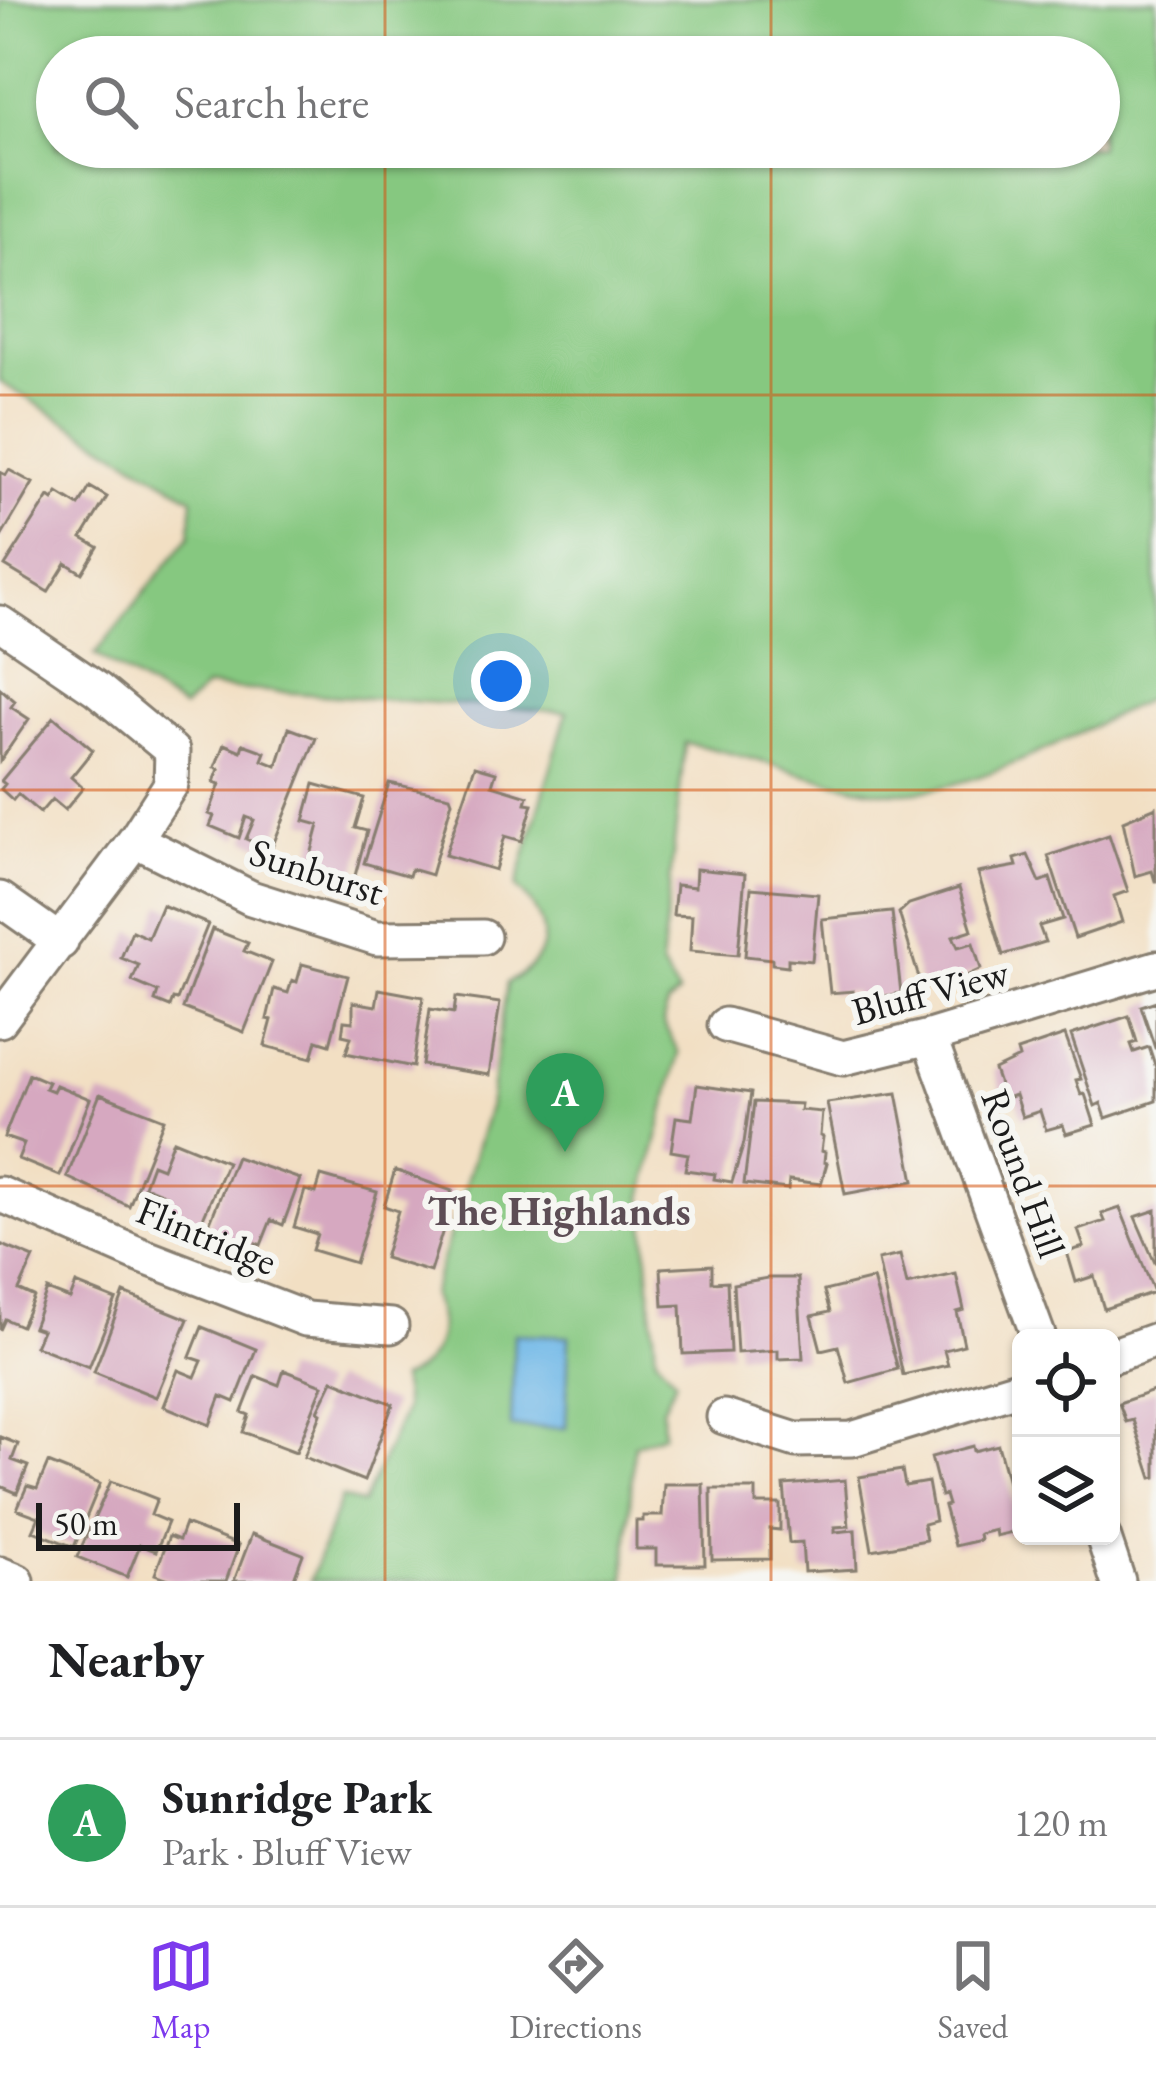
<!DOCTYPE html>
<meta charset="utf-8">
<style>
:root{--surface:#fff;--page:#f6f6f6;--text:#202124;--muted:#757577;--line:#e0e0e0;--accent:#7c3aed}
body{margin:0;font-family:"EB Garamond",serif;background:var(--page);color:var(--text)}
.controls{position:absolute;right:36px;bottom:36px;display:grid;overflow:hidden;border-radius:18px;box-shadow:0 3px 9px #0004}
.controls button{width:108px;height:108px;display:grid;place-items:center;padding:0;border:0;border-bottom:3px solid var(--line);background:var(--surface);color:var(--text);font:60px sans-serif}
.scale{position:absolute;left:36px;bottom:30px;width:204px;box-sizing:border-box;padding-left:12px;border:6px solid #1c1c1c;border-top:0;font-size:33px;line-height:42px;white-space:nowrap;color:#1c1c1c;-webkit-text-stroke:9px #f6f6f2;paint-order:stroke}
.you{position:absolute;left:501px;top:681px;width:42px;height:42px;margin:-30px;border:9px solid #fff;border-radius:50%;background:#1a73e8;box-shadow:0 0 0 18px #1a73e833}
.badge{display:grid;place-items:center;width:78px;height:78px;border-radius:50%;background:var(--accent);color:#fff;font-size:39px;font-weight:700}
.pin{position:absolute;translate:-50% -99px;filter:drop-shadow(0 3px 6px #0008)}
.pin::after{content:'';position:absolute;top:63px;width:42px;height:36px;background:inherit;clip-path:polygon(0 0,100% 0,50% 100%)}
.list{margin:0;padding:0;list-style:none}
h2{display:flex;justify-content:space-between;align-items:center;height:156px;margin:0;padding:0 48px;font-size:51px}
h2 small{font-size:39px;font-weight:400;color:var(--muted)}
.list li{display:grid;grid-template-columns:78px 1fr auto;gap:36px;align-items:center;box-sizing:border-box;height:168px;padding:0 48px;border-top:3px solid var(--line)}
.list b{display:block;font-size:45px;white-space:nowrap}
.list p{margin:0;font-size:39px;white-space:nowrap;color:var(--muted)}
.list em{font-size:39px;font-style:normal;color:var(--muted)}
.icon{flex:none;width:66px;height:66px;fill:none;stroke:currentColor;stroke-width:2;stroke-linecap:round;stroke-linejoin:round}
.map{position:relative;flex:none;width:1156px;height:1581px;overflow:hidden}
.search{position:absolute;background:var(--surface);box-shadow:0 3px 9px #0004;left:36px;right:36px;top:36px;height:132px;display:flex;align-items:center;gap:30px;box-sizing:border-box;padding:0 42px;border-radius:66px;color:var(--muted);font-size:45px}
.sheet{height:324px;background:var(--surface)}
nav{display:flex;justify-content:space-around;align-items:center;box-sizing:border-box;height:168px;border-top:3px solid var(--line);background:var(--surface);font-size:33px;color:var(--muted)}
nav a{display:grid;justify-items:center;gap:6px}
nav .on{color:var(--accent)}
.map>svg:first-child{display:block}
.green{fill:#86c880;stroke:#51724e;stroke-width:3;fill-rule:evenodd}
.water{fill:#6eb7e7;stroke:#456a82;stroke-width:3}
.building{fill:#d6a8c0}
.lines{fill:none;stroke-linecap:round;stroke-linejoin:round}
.street-casing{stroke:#877e70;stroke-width:39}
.street{stroke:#fff;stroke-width:33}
.grid{fill:none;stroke:#d4530e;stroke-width:3;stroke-opacity:0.55}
.labels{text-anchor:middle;stroke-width:12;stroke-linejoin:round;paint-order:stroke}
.street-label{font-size:39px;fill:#1c1c1c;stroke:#f6f6f2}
.neighbourhood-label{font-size:42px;font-weight:bold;fill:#5d4d55;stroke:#f6f6f2}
</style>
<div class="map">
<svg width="1156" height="1581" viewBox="0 0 1156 1581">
<rect width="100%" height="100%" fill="#f6f6f2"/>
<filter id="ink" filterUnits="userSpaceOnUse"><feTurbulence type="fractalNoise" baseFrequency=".00833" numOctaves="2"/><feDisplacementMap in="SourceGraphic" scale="24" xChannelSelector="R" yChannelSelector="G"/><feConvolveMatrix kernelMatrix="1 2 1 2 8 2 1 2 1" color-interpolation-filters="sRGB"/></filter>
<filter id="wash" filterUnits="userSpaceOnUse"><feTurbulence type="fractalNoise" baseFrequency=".004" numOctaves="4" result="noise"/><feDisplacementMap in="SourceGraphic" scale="48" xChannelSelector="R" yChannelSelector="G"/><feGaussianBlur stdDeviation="2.7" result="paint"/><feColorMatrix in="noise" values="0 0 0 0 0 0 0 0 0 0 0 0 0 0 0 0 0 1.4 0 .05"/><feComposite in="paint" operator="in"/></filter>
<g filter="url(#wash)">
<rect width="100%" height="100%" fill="#f2dfc3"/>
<!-- green -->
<path class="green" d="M 0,0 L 1156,0 L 1156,695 C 1082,729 965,802 881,791 C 815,782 750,754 685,743 L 661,966 L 678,994 L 667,1005 L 663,1023 L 679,1053 L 643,1197 L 656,1357 L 676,1380 L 662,1408 L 663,1434 L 634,1445 L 625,1581 L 310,1581 L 341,1497 L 362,1504 L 405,1409 L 400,1379 C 437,1364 450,1331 431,1296 L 489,1107 L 507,983 C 556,958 552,921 516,887 L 567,712 L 206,687 L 183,709 L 95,654 L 190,536 L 193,498 L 0,382 ZM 57,57 L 1099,57 L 1099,147 L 57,147 Z"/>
<!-- water -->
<path class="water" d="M 514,1334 L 569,1336 L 566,1428 L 511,1427 Z"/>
<g id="blocks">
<!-- building -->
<path class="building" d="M 9,470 L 33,483 L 0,539 L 0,472 L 6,475 Z
M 90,487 L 107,497 L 82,538 L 98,547 L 82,573 L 66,563 L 48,592 L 5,566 L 49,497 L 53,500 L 58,493 L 79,506 Z
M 0,688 L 15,701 L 11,707 L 29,719 L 0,761 Z
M 54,717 L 93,750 L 71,777 L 83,788 L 65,810 L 52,799 L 40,813 L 18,794 L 13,800 L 1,789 L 5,784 L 1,781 Z
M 289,728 L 316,738 L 271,850 L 246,839 L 254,820 L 246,817 L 239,838 L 210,826 L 214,816 L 209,814 L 220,784 L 214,782 L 219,769 L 215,767 L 224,744 L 241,751 L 243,744 L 265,752 L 262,760 L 277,766 Z
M 475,766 L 496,772 L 492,785 L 528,796 L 526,803 L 533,804 L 522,841 L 505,836 L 495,870 L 445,855 Z
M 389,783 L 450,796 L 452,801 L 431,875 L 411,869 L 409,876 L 364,863 Z
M 314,784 L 364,798 L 355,828 L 367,831 L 352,887 L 306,874 L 319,825 L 304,821 Z
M 1156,807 L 1156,881 L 1155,881 L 1152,871 L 1135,876 L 1123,821 Z
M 1109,835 L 1128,891 L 1114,896 L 1122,922 L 1075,938 L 1048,856 Z
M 1028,855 L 1040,882 L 1050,878 L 1063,919 L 1039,926 L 1045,942 L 1003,955 L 978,873 L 1017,866 L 1015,859 Z
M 696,869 L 745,874 L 738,955 L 690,951 L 692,916 L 673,915 L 676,885 L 695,887 Z
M 751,888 L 818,894 L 812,961 L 788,959 L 788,966 L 772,964 L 772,959 L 745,956 Z
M 959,888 L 972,930 L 953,936 L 958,947 L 973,943 L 981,969 L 953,982 L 922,988 L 899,913 L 909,904 Z
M 162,905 L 208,924 L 177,1000 L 173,999 L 170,1007 L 155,1001 L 158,992 L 132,981 L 139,965 L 121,958 L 132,931 L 148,938 Z
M 892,912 L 901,993 L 854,1002 L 853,991 L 830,993 L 822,919 Z
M 212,929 L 248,943 L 244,951 L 272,962 L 244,1032 L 183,1008 Z
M 302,964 L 348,976 L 330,1044 L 317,1040 L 312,1058 L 265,1046 L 272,1020 L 267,1019 L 274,989 L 288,993 L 292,980 L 297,982 Z
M 379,989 L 423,997 L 413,1067 L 346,1053 L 351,1037 L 342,1035 L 344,1021 L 353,1022 L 353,1002 L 376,1006 Z
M 456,997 L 500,1003 L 489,1075 L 422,1065 L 430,1009 L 454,1013 Z
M 1156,1001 L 1156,1048 L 1155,1048 L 1141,1006 Z
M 1129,1016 L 1137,1042 L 1131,1044 L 1134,1052 L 1149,1047 L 1156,1068 L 1156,1101 L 1106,1118 L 1101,1103 L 1095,1106 L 1071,1035 Z
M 1065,1035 L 1081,1079 L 1076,1080 L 1081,1095 L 1085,1094 L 1095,1125 L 1066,1134 L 1063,1125 L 1046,1130 L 1040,1111 L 1022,1117 L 1015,1095 L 1004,1099 L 994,1070 L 1019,1058 L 1017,1051 Z
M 29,1074 L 48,1082 L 45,1088 L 53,1091 L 56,1085 L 90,1099 L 60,1176 L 18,1159 L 24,1144 L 4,1137 Z
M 697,1085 L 751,1093 L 744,1143 L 732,1182 L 714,1179 L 715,1174 L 685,1170 L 688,1154 L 671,1151 L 676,1117 L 692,1119 Z
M 897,1093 L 914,1181 L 845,1194 L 827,1103 Z
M 100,1094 L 164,1119 L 129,1206 L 67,1177 Z
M 754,1102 L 801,1104 L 800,1110 L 822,1112 L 820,1136 L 823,1137 L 821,1151 L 825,1152 L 824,1162 L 827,1163 L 821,1184 L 789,1180 L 788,1189 L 744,1184 Z
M 173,1140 L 227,1162 L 200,1225 L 161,1209 L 166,1195 L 144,1186 L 152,1164 L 162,1168 Z
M 236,1157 L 300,1179 L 283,1225 L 271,1220 L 261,1245 L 256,1243 L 253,1251 L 206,1232 Z
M 395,1170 L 452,1191 L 445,1213 L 441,1215 L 447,1217 L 430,1272 L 384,1258 L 398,1211 L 384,1206 Z
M 321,1176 L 377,1192 L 355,1263 L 312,1250 L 317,1234 L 294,1227 L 305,1190 L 316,1193 Z
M 1120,1208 L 1154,1292 L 1104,1309 L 1094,1276 L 1076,1282 L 1067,1252 L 1084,1247 L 1078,1230 L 1105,1221 L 1102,1214 Z
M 1156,1210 L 1156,1263 L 1155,1263 L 1135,1217 Z
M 0,1244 L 34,1258 L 19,1290 L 34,1297 L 21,1326 L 5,1319 L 0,1330 Z
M 900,1255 L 907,1285 L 956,1274 L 964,1310 L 957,1312 L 964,1345 L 944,1350 L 948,1365 L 903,1375 L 878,1260 Z
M 712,1265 L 712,1282 L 727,1281 L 730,1352 L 683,1354 L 681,1305 L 663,1306 L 661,1268 Z
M 768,1278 L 798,1278 L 803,1358 L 778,1359 L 778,1350 L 737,1353 L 733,1284 Z
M 873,1279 L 898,1369 L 848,1383 L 838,1346 L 821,1350 L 812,1316 L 830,1312 L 824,1291 Z
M 76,1284 L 116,1300 L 89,1367 L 35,1346 L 42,1330 L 33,1327 L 47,1290 L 70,1299 Z
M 124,1293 L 188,1319 L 156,1397 L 94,1372 Z
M 202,1327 L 256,1349 L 235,1402 L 221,1396 L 210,1425 L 164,1406 L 178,1370 L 195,1377 L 202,1361 L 190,1357 Z
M 284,1370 L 323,1385 L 296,1452 L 243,1432 L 249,1415 L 242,1412 L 256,1376 L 279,1385 Z
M 333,1380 L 393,1404 L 364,1481 L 304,1457 L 321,1413 L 318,1411 Z
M 1156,1390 L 1156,1477 L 1152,1478 L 1133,1420 L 1126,1422 L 1119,1403 Z
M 0,1437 L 18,1444 L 12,1460 L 28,1466 L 17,1493 L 0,1486 Z
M 998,1445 L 1021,1530 L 996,1536 L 995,1530 L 979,1534 L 980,1540 L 955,1546 L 944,1506 L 948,1505 L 945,1495 L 941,1496 L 931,1457 L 973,1446 L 974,1451 Z
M 48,1463 L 100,1484 L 74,1547 L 33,1531 L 39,1517 L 17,1509 L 27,1486 L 37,1489 Z
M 902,1470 L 905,1486 L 928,1482 L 935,1521 L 923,1524 L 926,1540 L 872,1550 L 859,1477 Z
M 845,1480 L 849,1526 L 835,1527 L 835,1532 L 855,1530 L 857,1569 L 804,1572 L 802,1542 L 789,1543 L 784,1485 Z
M 111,1481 L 157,1499 L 151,1515 L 168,1522 L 156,1551 L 140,1545 L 127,1577 L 77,1557 Z
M 664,1484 L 703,1484 L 705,1565 L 656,1565 L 656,1549 L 636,1549 L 636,1521 L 643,1521 L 643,1516 L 662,1516 Z
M 711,1489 L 756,1489 L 756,1504 L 780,1504 L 780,1530 L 770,1529 L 770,1559 L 712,1560 Z
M 185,1524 L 239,1545 L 226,1581 L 174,1581 L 155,1574 L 169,1536 L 179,1540 Z
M 252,1534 L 303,1554 L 293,1581 L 234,1581 Z"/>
</g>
</g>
<g filter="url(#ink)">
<use href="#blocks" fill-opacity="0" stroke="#877e70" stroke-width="3"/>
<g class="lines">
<defs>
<path id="street" d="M 0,623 L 97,689 L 172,751 L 171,784 L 135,840 L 0,1020
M 135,840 L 251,898 L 377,938 L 483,937
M 0,899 L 61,942
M 725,1025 L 843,1058 L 929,1037 L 1156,968
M 929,1037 L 1039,1338
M 0,1194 L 140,1255 L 306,1319 L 391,1326
M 1111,1356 L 1156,1340
M 724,1417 L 796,1440 L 852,1439 L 1021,1387
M 1103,1536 L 1118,1581
M 0,1574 L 17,1581"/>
</defs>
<!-- street casing -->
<use href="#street" class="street-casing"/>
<!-- street -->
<use href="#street" class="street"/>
</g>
</g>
<!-- grid -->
<path class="grid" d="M 385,0 L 385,57M 771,0 L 771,57M 385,147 L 385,1581M 771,147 L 771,1581M 0,395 L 1156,395M 0,790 L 1156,790M 0,1186 L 1156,1186"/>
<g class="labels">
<!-- street labels -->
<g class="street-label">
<text transform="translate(317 871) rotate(18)" y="14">Sunburst</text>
<text transform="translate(930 991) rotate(-15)" y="14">Bluff View</text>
<text transform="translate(1024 1173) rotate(70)" y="14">Round Hill</text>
<text transform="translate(207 1235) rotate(22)" y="14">Flintridge</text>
</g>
<!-- neighbourhood labels -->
<g class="neighbourhood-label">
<text x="559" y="1225">The Highlands</text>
</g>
</g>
</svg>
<div class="controls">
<button><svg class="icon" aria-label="locate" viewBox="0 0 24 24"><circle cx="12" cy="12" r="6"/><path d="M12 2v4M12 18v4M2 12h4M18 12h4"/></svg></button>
<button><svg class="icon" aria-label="layers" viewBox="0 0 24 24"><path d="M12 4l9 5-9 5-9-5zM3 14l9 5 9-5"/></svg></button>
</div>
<div class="scale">50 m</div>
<div class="you"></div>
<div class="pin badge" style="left:565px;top:1152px;background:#2e9e5b">A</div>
<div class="search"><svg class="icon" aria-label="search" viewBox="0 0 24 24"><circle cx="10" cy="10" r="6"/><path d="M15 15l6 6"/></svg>Search here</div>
</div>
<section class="sheet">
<h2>Nearby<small></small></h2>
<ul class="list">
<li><span class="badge" style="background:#2e9e5b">A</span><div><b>Sunridge Park</b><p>Park · Bluff View</p></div><em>120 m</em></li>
</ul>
</section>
<nav>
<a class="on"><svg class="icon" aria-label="map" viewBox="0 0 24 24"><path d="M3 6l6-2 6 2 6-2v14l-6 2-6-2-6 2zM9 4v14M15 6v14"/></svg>Map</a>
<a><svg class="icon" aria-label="directions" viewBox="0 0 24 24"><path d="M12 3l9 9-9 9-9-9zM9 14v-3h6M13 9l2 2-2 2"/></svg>Directions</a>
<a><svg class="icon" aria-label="saved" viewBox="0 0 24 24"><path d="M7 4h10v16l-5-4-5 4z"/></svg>Saved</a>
</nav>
